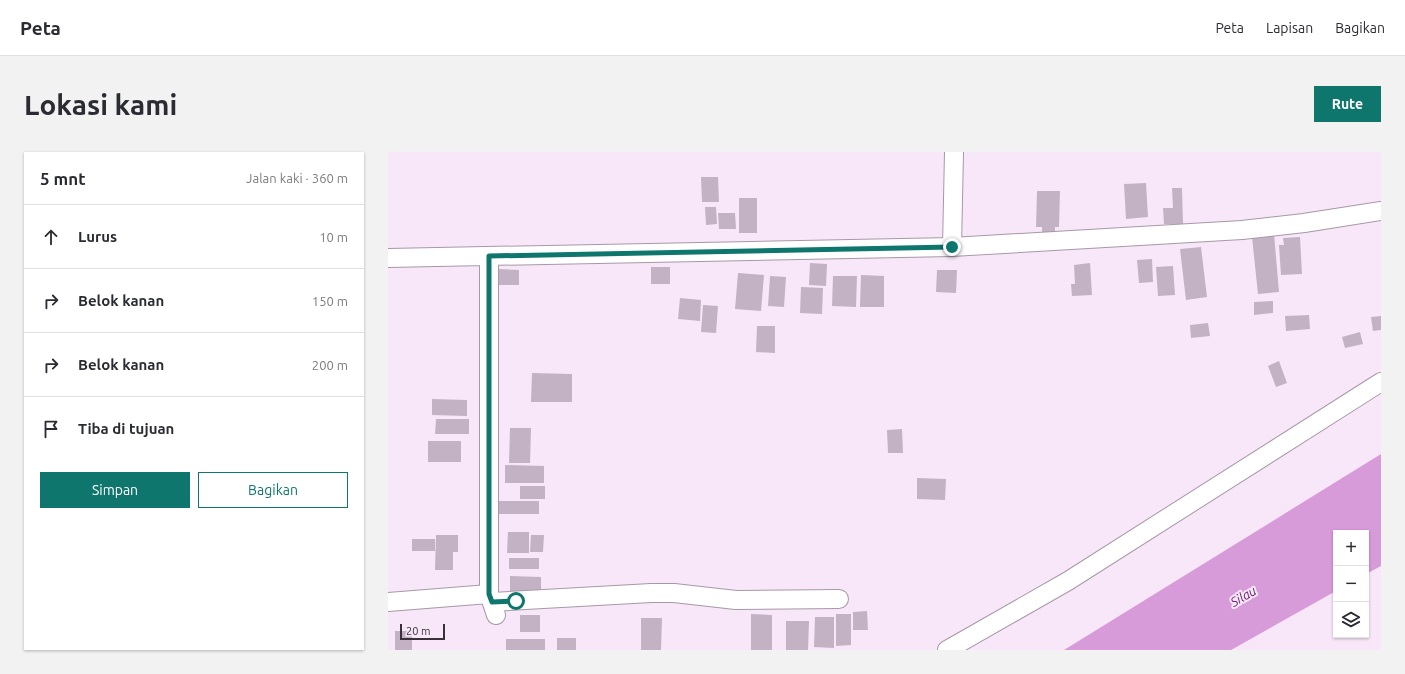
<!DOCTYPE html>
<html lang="id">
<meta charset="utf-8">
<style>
:root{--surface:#fff;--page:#f2f2f3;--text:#2b2b33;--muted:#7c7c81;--line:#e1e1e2;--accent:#0f766e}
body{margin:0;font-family:Ubuntu,sans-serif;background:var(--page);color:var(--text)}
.controls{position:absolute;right:12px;bottom:12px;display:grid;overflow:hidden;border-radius:0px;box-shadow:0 1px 3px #0004}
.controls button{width:36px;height:36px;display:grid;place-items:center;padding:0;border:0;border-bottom:1px solid var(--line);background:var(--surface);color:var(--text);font:20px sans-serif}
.scale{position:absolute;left:12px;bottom:10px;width:45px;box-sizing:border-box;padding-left:4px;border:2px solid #383238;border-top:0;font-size:11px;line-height:14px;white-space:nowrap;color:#383238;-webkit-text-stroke:3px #f8e7f8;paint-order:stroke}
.stop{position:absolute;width:12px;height:12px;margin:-9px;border:3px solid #0f766e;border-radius:50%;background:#fff}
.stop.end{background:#0f766e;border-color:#fff;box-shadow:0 1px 4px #0008}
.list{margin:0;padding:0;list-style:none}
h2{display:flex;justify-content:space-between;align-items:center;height:52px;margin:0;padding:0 16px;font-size:17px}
h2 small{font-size:13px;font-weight:400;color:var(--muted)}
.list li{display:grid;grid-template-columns:26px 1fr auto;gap:12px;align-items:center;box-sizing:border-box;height:64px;padding:0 16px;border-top:1px solid var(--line)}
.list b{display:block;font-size:15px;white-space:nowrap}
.list em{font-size:13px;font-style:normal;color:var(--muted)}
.actions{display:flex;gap:8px;padding:12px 16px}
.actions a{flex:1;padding:9px 0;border:1px solid var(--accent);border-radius:0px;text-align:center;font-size:14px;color:var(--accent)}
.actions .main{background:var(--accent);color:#fff}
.icon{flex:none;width:22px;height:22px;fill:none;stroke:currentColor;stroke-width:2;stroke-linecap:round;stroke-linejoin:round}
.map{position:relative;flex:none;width:993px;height:498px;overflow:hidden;border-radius:0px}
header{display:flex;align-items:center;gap:24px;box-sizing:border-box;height:56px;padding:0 20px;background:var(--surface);border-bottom:1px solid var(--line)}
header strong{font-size:19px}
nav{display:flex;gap:22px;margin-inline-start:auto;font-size:14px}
.intro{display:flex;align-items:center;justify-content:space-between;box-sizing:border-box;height:96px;padding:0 24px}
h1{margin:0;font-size:28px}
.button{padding:10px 18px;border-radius:0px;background:var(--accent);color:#fff;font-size:14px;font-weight:700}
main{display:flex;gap:24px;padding:0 24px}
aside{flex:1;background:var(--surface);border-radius:0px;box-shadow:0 1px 3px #0004}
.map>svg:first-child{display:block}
.water{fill:#d89bda}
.building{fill:#c3b2c3}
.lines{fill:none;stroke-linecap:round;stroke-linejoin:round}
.street-casing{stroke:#a798a7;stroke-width:20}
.street{stroke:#fff;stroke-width:18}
.route{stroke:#0f766e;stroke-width:5}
.labels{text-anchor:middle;stroke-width:4;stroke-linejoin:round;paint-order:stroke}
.water-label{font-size:13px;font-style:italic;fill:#6c2570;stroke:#f8e7f8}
</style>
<header>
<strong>Peta</strong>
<nav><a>Peta</a><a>Lapisan</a><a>Bagikan</a></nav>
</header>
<div class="intro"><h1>Lokasi kami</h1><a class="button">Rute</a></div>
<main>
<aside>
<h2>5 mnt<small>Jalan kaki · 360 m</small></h2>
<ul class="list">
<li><svg class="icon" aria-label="ahead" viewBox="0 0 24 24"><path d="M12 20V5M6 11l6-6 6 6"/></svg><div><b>Lurus</b></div><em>10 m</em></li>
<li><svg class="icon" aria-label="right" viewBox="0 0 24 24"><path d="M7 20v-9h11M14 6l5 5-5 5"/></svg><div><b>Belok kanan</b></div><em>150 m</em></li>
<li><svg class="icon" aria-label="right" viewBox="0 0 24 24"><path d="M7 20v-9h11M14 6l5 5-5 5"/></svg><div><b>Belok kanan</b></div><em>200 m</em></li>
<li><svg class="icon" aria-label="arrive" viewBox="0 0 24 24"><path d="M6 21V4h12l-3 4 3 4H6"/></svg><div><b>Tiba di tujuan</b></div></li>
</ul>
<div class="actions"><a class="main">Simpan</a><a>Bagikan</a></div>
</aside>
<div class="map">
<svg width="993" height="498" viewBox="0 0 993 498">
<rect width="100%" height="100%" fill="#f8e7f8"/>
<!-- water -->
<path class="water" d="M 993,302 L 993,414 L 978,422 L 978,381 L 948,381 L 948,439 L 843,498 L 676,498 Z"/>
<!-- building -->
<path class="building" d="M 313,25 L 330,25 L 331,50 L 314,50 Z
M 758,31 L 760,65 L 738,67 L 736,32 Z
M 784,36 L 794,36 L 795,72 L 776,72 L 775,56 L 785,56 Z
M 649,39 L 672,39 L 671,75 L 667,75 L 667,82 L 654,81 L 654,75 L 648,75 Z
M 351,46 L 369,46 L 369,81 L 351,81 Z
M 317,55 L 328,55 L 329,72 L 318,73 Z
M 330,61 L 347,61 L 348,77 L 331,77 Z
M 886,82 L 891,140 L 870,142 L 864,85 Z
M 912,85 L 914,122 L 893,123 L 891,93 L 896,93 L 895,86 Z
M 813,95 L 819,145 L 798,148 L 792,97 Z
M 764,107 L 765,130 L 751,131 L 749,108 Z
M 422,111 L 439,112 L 438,134 L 421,133 Z
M 702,111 L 704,143 L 684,144 L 683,132 L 687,132 L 686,113 Z
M 785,114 L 787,143 L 770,144 L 768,115 Z
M 263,115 L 282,115 L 282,132 L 263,132 Z
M 110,117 L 131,118 L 131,133 L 110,133 Z
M 549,118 L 569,118 L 568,141 L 548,140 Z
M 350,121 L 376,123 L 373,159 L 347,157 Z
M 473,123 L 496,124 L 496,155 L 472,155 Z
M 382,124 L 398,125 L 396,155 L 380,154 Z
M 445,124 L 469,124 L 468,155 L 444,154 Z
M 413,135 L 435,136 L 434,162 L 412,161 Z
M 292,146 L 313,148 L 312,169 L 290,167 Z
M 885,149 L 885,161 L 866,163 L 866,150 Z
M 315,153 L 330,154 L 328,181 L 313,180 Z
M 921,163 L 922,177 L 898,179 L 897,164 Z
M 993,164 L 993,178 L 985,179 L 983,165 Z
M 820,171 L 822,184 L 803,186 L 802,173 Z
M 369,174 L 387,174 L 387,201 L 368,200 Z
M 972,180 L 975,192 L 957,196 L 954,185 Z
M 891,209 L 899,231 L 888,235 L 880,214 Z
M 144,221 L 184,222 L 184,250 L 143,250 Z
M 44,247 L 79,248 L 79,264 L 44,263 Z
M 48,267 L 81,267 L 81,282 L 47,282 Z
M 122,276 L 143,276 L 142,311 L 121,311 Z
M 514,277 L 515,301 L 500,301 L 499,278 Z
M 40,289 L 73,289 L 73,310 L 40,310 Z
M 117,313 L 156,314 L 156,331 L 117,331 Z
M 529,326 L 558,327 L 557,348 L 529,347 Z
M 132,334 L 157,334 L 157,347 L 132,347 Z
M 109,349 L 151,349 L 151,362 L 109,362 Z
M 120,380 L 141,380 L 141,401 L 119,401 Z
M 48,383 L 70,383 L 70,400 L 65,400 L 65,418 L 47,418 Z
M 143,383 L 156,383 L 155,400 L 142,400 Z
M 24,387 L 47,387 L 47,399 L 24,399 Z
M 121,406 L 151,406 L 151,417 L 121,417 Z
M 122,424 L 153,425 L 153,445 L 122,445 Z
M 479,459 L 480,478 L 465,478 L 465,460 Z
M 363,462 L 384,463 L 384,498 L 363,498 Z
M 448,462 L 463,462 L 463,493 L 448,494 Z
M 132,463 L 152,463 L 152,480 L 132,480 Z
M 427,465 L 446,465 L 446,496 L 426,495 Z
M 253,466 L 274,466 L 273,498 L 253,498 Z
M 398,469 L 421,469 L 420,498 L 398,498 Z
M 7,479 L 24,479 L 24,498 L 7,498 Z
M 169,486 L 188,486 L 188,498 L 169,498 Z
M 118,487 L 157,487 L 157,498 L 118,498 Z"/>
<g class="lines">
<defs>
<path id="street" d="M 564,95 L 566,0
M 101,104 L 101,442 L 108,463
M 0,106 L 564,95 L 854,78 L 916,71 L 993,59
M 0,450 L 101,442
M 104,450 L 263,441 L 286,441 L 348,448 L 451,447
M 559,498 L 680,429 L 993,230"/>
</defs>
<!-- street casing -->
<use href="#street" class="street-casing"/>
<!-- street -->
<use href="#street" class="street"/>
</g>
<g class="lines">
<!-- route -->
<path class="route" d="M 128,449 L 104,450 L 101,442 L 101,104 L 564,95"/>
</g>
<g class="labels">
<!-- water labels -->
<g class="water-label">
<text transform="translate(855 444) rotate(-30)" y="5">Silau</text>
</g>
</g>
</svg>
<div class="controls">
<button>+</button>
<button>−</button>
<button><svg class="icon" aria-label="layers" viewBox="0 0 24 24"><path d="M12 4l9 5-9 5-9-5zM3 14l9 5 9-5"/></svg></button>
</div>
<div class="scale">20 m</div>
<div class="stop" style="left:128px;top:449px"></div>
<div class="stop end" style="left:564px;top:95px"></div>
</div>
</main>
